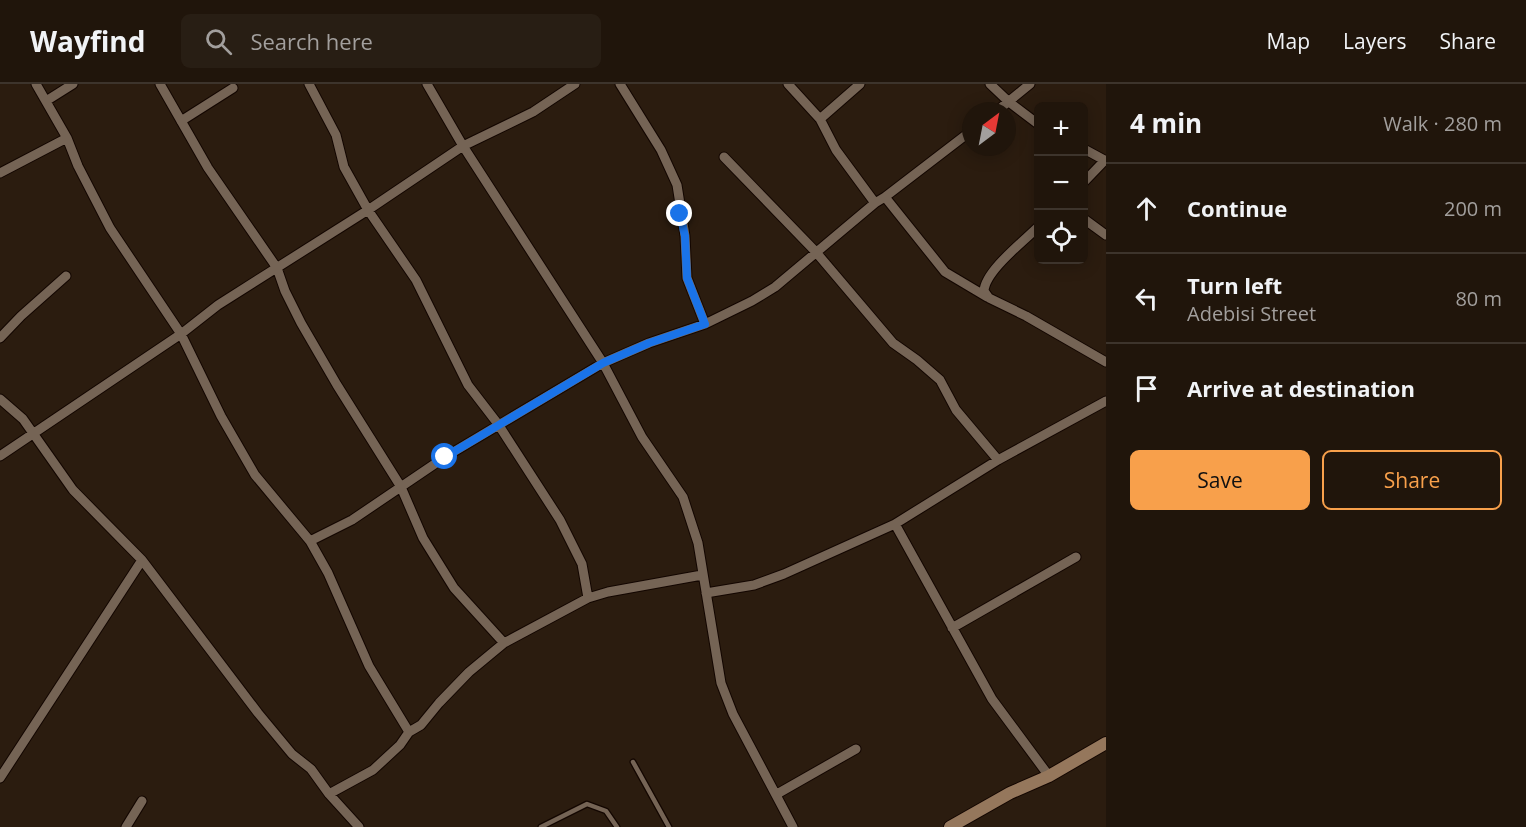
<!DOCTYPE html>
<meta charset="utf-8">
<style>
:root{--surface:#20150b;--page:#281e14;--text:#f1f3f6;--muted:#a29f9d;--line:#3d342c;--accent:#f8a04b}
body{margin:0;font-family:"Open Sans",sans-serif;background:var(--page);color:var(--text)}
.controls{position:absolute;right:18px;top:18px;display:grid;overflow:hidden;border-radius:9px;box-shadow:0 3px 15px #0003}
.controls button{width:54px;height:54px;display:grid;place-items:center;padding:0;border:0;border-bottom:2px solid var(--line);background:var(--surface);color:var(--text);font:30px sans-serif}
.compass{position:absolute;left:962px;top:18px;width:54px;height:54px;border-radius:50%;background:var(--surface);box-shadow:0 3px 15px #0003;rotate:32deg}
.stop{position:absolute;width:18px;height:18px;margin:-14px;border:4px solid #1a73e8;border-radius:50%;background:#fff}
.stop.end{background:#1a73e8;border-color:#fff;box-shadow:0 2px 6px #0008}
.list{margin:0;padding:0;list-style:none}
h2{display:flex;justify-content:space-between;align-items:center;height:78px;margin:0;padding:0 24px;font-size:26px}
h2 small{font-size:20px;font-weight:400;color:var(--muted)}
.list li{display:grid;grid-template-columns:39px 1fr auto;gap:18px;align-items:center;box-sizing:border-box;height:90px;padding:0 24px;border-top:2px solid var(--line)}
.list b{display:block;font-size:22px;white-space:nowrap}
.list p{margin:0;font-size:20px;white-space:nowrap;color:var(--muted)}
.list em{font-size:20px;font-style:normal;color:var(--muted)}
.actions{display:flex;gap:12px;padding:18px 24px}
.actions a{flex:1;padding:14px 0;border:2px solid var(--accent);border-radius:9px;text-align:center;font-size:21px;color:var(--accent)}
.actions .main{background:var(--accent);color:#111}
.icon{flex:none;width:33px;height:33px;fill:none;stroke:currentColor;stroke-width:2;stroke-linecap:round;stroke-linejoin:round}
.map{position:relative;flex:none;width:1106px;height:743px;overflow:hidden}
header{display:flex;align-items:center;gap:36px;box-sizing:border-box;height:84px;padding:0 30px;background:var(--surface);border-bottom:2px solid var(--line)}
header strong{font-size:28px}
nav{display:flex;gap:33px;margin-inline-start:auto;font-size:21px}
.search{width:420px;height:54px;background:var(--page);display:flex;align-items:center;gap:15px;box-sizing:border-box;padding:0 21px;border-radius:9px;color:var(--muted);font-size:22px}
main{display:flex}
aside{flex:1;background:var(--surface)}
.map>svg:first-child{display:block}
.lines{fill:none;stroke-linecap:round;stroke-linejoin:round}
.lane-casing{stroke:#130600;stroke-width:7}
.street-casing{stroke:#130600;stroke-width:11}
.secondary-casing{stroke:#130600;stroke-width:14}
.lane{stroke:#756455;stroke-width:4.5}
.street{stroke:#756455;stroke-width:9}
.secondary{stroke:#95775c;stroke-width:12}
.route{stroke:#1a73e8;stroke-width:8}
</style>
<header>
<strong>Wayfind</strong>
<div class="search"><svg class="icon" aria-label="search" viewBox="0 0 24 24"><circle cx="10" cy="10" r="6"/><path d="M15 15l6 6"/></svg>Search here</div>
<nav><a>Map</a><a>Layers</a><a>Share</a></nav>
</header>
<main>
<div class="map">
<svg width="1106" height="743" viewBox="0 0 1106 743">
<rect width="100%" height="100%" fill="#2b1c0f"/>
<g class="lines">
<defs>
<path id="lane" d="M 633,678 L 669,743
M 541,743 L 587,720 L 606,727 L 617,743"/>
<path id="street" d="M 36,0 L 67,54 L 78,82 L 110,144 L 181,250 L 221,332 L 255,391 L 310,457 L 328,489 L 369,582 L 409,648
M 160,0 L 208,84 L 277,184 L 285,207 L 301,239 L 337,301 L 401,403 L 423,454 L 454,504 L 504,559
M 309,0 L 336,51 L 344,83 L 368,126 L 416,196 L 468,301 L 498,340 L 560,436 L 582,480 L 588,514
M 427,0 L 463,62 L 603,279 L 642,353 L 683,413 L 698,459 L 721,599 L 733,630 L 793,743
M 620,0 L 661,66 L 677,101 L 685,152 L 687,194 L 705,240
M 788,0 L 820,35 L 836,66 L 875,119
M 990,0 L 1009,18 L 1038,40
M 46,17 L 73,0
M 997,27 L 1030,0
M 820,35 L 860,0
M 181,37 L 233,4
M 1084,65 L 1106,77
M 724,73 L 815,167 L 893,259 L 917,276 L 940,296 L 956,326 L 998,376
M 0,89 L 67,54
M 1084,98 L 1105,76
M 885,113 L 945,188 L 987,213
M 1084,135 L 1106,151
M 1038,143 C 1024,157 985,187 984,207 L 989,214 L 1026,232 L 1106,278
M 0,254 L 21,232 L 66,192
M 0,315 L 23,335 L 73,406 L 142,476 L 258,629 L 292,670 L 311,685 L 329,710 L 359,743
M 0,372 L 181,250 L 218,221 L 368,126 L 463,62 L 533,28 L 575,0
M 895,440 L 992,615 L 1049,692
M 310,457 L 352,436 L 445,373 L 603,279 L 649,259 L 705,240 L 752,217 L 775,203 L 875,119 L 885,113 L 971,47
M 706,509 L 754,501 L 784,490 L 895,440 L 998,376 L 1106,317
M 952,544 L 1076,473
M 0,694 L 142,476
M 329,710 L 373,686 L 400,661 L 409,648 L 421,641 L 439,619 L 469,588 L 504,559 L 588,514 L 608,508 L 702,491
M 777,710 L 856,665
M 126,743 L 142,717"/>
<path id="secondary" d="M 950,743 L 1010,709 L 1049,692 L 1106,659"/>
</defs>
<!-- lane casing -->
<use href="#lane" class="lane-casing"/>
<!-- street casing -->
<use href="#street" class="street-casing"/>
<!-- secondary casing -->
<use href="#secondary" class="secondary-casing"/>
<!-- lane -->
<use href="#lane" class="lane"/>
<!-- street -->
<use href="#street" class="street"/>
<!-- secondary -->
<use href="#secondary" class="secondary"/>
</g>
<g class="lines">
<!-- route -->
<path class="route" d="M 445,373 L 603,279 L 649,259 L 705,240 L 687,194 L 685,152 L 680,130"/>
</g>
</svg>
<div class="controls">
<button>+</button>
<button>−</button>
<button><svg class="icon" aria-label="locate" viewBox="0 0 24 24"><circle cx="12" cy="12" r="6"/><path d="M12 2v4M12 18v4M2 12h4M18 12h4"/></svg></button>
</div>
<svg class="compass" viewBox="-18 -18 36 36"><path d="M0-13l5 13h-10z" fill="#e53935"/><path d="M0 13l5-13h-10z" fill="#a29f9d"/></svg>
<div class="stop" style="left:445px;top:373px"></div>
<div class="stop end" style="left:680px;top:130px"></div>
</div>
<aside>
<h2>4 min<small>Walk · 280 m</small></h2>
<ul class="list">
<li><svg class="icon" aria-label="ahead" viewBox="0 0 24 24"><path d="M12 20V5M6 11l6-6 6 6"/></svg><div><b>Continue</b></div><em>200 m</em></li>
<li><svg class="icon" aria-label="left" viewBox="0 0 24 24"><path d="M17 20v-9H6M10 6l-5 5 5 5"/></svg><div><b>Turn left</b><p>Adebisi Street</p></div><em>80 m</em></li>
<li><svg class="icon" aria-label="arrive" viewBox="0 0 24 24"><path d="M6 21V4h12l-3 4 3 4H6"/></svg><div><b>Arrive at destination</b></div></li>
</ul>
<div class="actions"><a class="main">Save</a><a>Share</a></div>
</aside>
</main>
